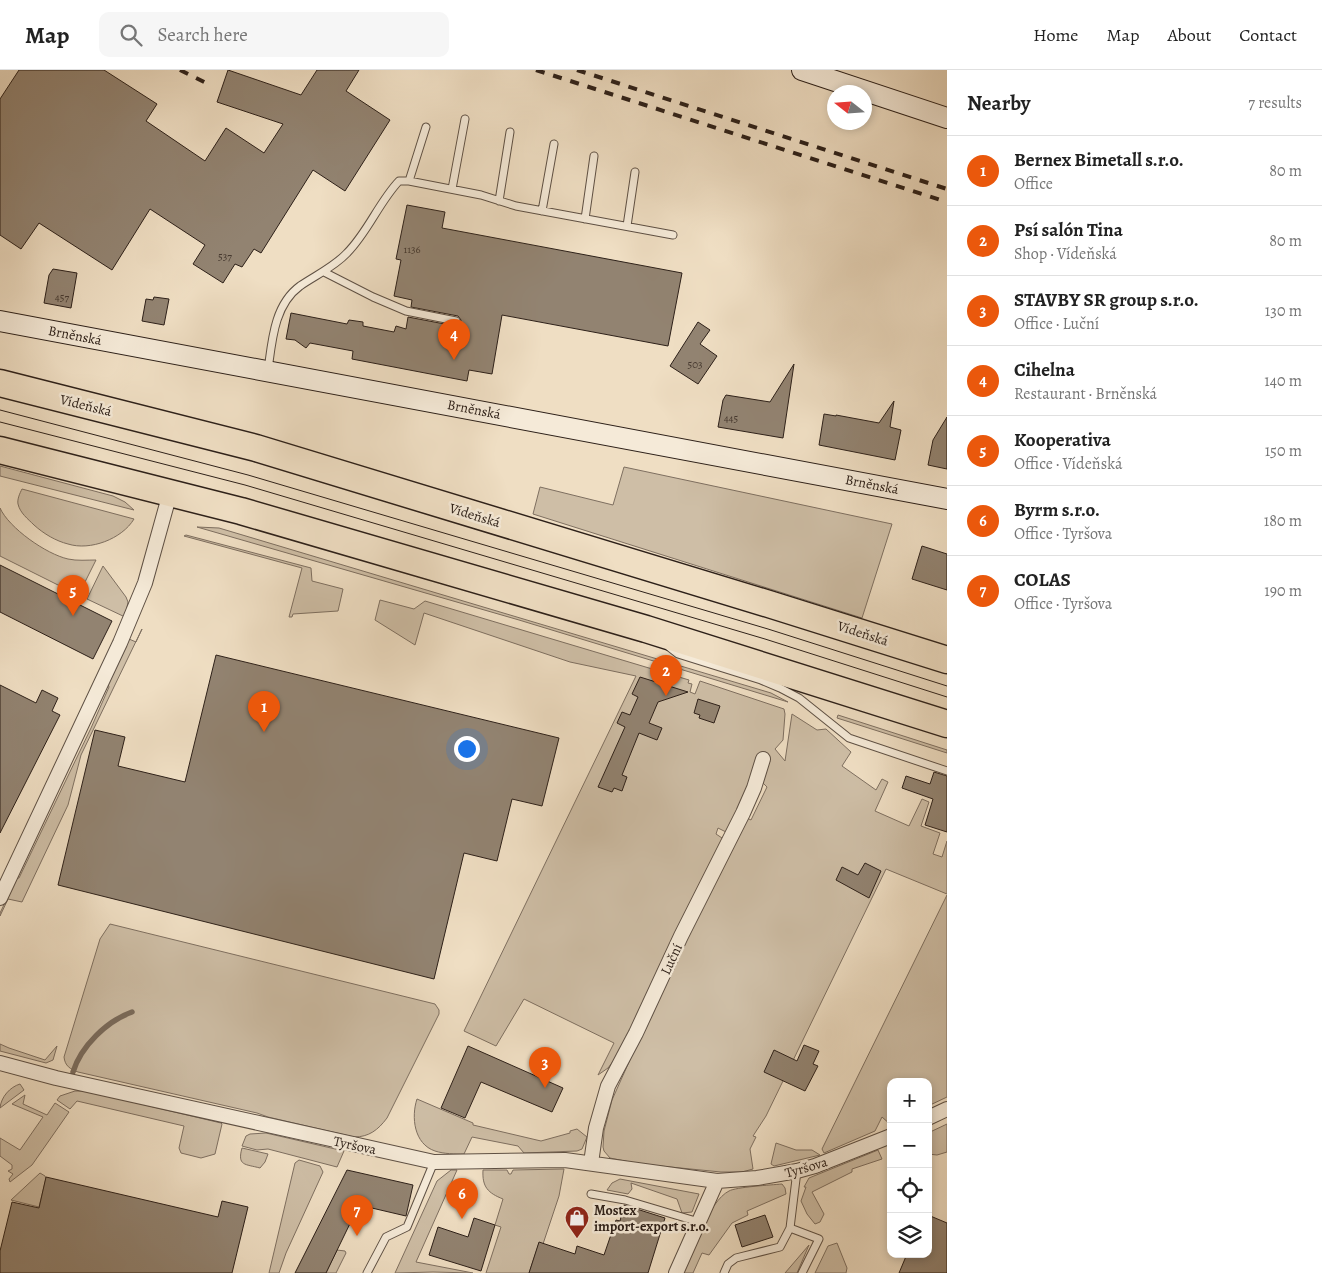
<!DOCTYPE html>
<meta charset="utf-8">
<style>
:root{--surface:#fff;--page:#f6f6f6;--text:#222;--muted:#767676;--line:#e0e0e0;--accent:#ea580c}
body{margin:0;font-family:Alegreya,serif;background:var(--page);color:var(--text)}
.controls{position:absolute;right:15px;bottom:15px;display:grid;overflow:hidden;border-radius:10px;box-shadow:0 2px 8px #0003}
.controls button{width:45px;height:45px;display:grid;place-items:center;padding:0;border:0;border-bottom:1px solid var(--line);background:var(--surface);color:var(--text);font:25px sans-serif}
.compass{position:absolute;left:827px;top:15px;width:45px;height:45px;border-radius:50%;background:var(--surface);box-shadow:0 2px 8px #0003;rotate:287deg}
.you{position:absolute;left:466px;top:678px;width:18px;height:18px;margin:-12px;border:4px solid #fff;border-radius:50%;background:#1a73e8;box-shadow:0 0 0 8px #1a73e833}
.badge{display:grid;place-items:center;width:32px;height:32px;border-radius:50%;background:var(--accent);color:#fff;font-size:16px;font-weight:700}
.pin{position:absolute;translate:-50% -41px;filter:drop-shadow(0 1px 2px #0008)}
.pin::after{content:'';position:absolute;top:26px;width:18px;height:15px;background:inherit;clip-path:polygon(0 0,100% 0,50% 100%)}
.list{margin:0;padding:0;list-style:none}
h2{display:flex;justify-content:space-between;align-items:center;height:65px;margin:0;padding:0 20px;font-size:21px}
h2 small{font-size:16px;font-weight:400;color:var(--muted)}
.list li{display:grid;grid-template-columns:32px 1fr auto;gap:15px;align-items:center;box-sizing:border-box;height:70px;padding:0 20px;border-top:1px solid var(--line)}
.list b{display:block;font-size:19px;white-space:nowrap}
.list p{margin:0;font-size:16px;white-space:nowrap;color:var(--muted)}
.list em{font-size:16px;font-style:normal;color:var(--muted)}
.icon{flex:none;width:28px;height:28px;fill:none;stroke:currentColor;stroke-width:2;stroke-linecap:round;stroke-linejoin:round}
.map{position:relative;flex:none;width:947px;height:1203px;overflow:hidden}
header{display:flex;align-items:center;gap:30px;box-sizing:border-box;height:70px;padding:0 25px;background:var(--surface);border-bottom:1px solid var(--line)}
header strong{font-size:24px}
nav{display:flex;gap:28px;margin-inline-start:auto;font-size:18px}
.search{width:350px;height:45px;background:var(--page);display:flex;align-items:center;gap:12px;box-sizing:border-box;padding:0 18px;border-radius:10px;color:var(--muted);font-size:19px}
main{display:flex}
aside{flex:1;background:var(--surface)}
.map>svg:first-child{display:block}
.green{fill:#cebea6;stroke:#7e6f60}
.lines{fill:none;stroke-linecap:round;stroke-linejoin:round}
.stream{stroke:#7a6b5c;stroke-width:5.5}
.building{fill:#928371;stroke:#2d2019}
.lane-casing{stroke:#5e5044;stroke-width:9}
.street-casing{stroke:#5e5044;stroke-width:16}
.secondary-casing{stroke:#2d2019;stroke-width:22}
.highway-casing{stroke:#2d2019;stroke-width:29}
.lane{stroke:#f5ead8;stroke-width:7}
.street{stroke:#f5ead8;stroke-width:14}
.secondary{stroke:#f5ead8;stroke-width:20}
.highway{stroke:#efdec3;stroke-width:26}
.tram{stroke:#2d2019;stroke-width:1}
.rail{stroke:#2d2019;stroke-width:4;stroke-dasharray:9 9;stroke-linecap:butt}
.labels{text-anchor:middle;stroke-width:5;stroke-linejoin:round;paint-order:stroke}
.number-label{font-size:11px;fill:#46392f}
.street-label{font-size:14px;fill:#2d2019;stroke:#f5ead8}
.poi-label{font-size:14px;font-weight:bold;fill:#2d2019;stroke:#f5ead8;text-anchor:start}
</style>
<header>
<strong>Map</strong>
<div class="search"><svg class="icon" aria-label="search" viewBox="0 0 24 24"><circle cx="10" cy="10" r="6"/><path d="M15 15l6 6"/></svg>Search here</div>
<nav><a>Home</a><a>Map</a><a>About</a><a>Contact</a></nav>
</header>
<main>
<div class="map">
<svg width="947" height="1203" viewBox="0 0 947 1203">
<rect width="100%" height="100%" fill="#efdec3"/>
<filter id="stains"><feTurbulence type="fractalNoise" baseFrequency=".004" numOctaves="4"/><feColorMatrix values="0 0 0 0 .2 0 0 0 0 .09 0 0 0 0 .02 0 0 0 .5 -.17"/></filter>
<radialGradient id="worn" r=".72"><stop offset=".6" stop-color="#630" stop-opacity="0"/><stop offset="1" stop-color="#630" stop-opacity=".3"/></radialGradient>
<!-- green -->
<path class="green" d="M 0,396 L 113,426 L 125,432 L 134,440 L 0,406 Z
M 624,397 L 892,454 L 862,548 L 533,444 L 540,417 L 613,435 Z
M 22,419 L 134,449 C 122,469 90,481 68,474 C 56,471 44,464 34,455 C 28,449 20,443 18,434 C 17,429 20,423 22,419 Z
M 0,438 C 9,458 46,484 68,489 C 77,491 87,490 96,490 L 81,520 L 76,524 L 0,486 Z
M 197,457 L 219,458 L 771,623 L 788,632 L 519,550 Z
M 186,465 L 311,498 L 312,511 L 343,519 L 338,541 L 293,544 L 292,547 L 289,547 L 302,498 L 184,466 Z
M 103,496 L 126,527 L 128,532 L 125,547 L 87,529 Z
M 380,530 L 414,539 L 425,531 L 689,610 L 688,613 L 692,614 L 690,622 L 695,624 L 700,611 L 784,639 L 785,644 L 783,670 L 775,679 L 785,691 L 792,644 L 817,660 L 826,659 L 851,682 L 842,696 L 876,720 L 882,709 L 888,712 L 875,741 L 909,756 L 922,729 L 929,732 L 921,756 L 940,763 L 933,784 L 942,787 L 947,771 L 947,824 L 886,799 L 766,1046 L 753,1066 L 756,1067 L 750,1079 L 753,1099 L 742,1102 L 721,1102 L 640,1094 L 610,1088 L 604,1081 L 603,1077 L 604,1061 L 612,1030 L 654,936 L 745,747 L 751,750 L 767,717 L 761,711 L 770,691 L 761,687 L 728,763 L 718,758 L 716,764 L 725,770 L 624,977 L 608,998 L 598,1005 L 614,973 L 524,929 L 496,976 L 464,961 L 636,606 L 570,592 L 424,543 L 415,575 L 375,550 Z
M 142,559 L 81,685 L 68,735 L 22,832 L 8,829 L 0,846 L 0,843 L 17,808 L 19,808 L 91,658 L 109,617 L 108,614 L 129,569 L 136,572 Z
M 838,645 L 947,680 L 947,683 L 837,648 Z
M 947,825 L 947,1027 L 928,1036 L 928,1012 L 891,1012 L 891,1055 L 882,1047 L 875,1061 L 824,1083 L 822,1079 Z
M 110,854 L 435,934 L 439,940 L 439,944 L 387,1048 C 378,1060 369,1067 354,1067 L 268,1047 L 257,1043 L 78,1002 C 70,999 65,996 64,987 L 100,869 Z
M 0,974 L 9,978 L 45,990 L 57,976 L 53,990 L 46,993 L 0,981 Z
M 20,1014 L 24,1020 L 0,1038 C 1,1027 10,1017 20,1014 Z
M 75,1021 L 86,1021 L 221,1053 L 222,1054 L 215,1084 L 201,1088 L 181,1083 L 179,1078 L 184,1056 L 77,1031 L 70,1039 L 57,1030 L 60,1026 Z
M 25,1025 L 23,1034 L 47,1045 L 55,1033 L 69,1042 L 32,1095 L 10,1112 L 9,1109 L 13,1104 L 8,1101 L 12,1099 L 12,1095 L 0,1086 L 0,1068 L 20,1080 L 43,1047 L 12,1034 Z
M 417,1029 L 473,1053 L 473,1055 L 541,1071 L 570,1063 L 570,1061 L 577,1059 L 587,1067 L 582,1079 L 577,1081 L 524,1083 L 518,1076 L 472,1067 L 464,1084 C 455,1084 444,1084 435,1081 C 414,1074 411,1047 417,1029 Z
M 947,1054 L 947,1082 L 937,1085 L 928,1084 L 928,1063 Z
M 266,1063 L 344,1081 L 337,1097 L 268,1079 L 257,1080 L 242,1076 L 246,1066 L 250,1064 Z
M 776,1073 L 796,1080 L 812,1080 L 820,1085 L 774,1096 L 771,1094 Z
M 242,1078 L 268,1084 L 265,1092 L 260,1098 C 245,1094 237,1096 242,1078 Z
M 878,1080 L 882,1089 L 852,1099 L 852,1102 L 812,1122 L 824,1144 L 820,1152 L 815,1154 L 807,1144 L 801,1131 L 806,1117 L 804,1117 L 809,1108 Z
M 299,1090 L 320,1096 L 323,1102 L 286,1183 L 279,1203 L 269,1203 L 295,1093 Z
M 564,1099 L 559,1126 L 543,1174 L 539,1173 L 529,1203 L 486,1203 L 501,1157 L 495,1155 L 503,1129 C 488,1123 482,1117 483,1100 L 507,1100 L 509,1104 L 511,1104 L 513,1100 Z
M 451,1100 L 457,1100 L 416,1192 L 473,1203 L 433,1202 L 395,1203 L 437,1111 Z
M 40,1103 L 45,1106 L 46,1108 L 39,1137 L 11,1130 Z
M 620,1109 L 699,1124 L 692,1142 L 682,1143 L 677,1129 L 631,1113 L 632,1119 L 628,1124 L 607,1120 L 612,1113 Z
M 782,1114 L 785,1118 L 786,1124 L 747,1141 L 748,1145 L 732,1153 L 709,1185 L 702,1183 L 693,1203 L 681,1203 C 691,1182 709,1131 729,1121 C 736,1117 771,1115 782,1114 Z
M 837,1173 L 847,1198 L 846,1203 L 815,1203 L 828,1176 Z
M 809,1175 L 797,1203 L 785,1203 Z
M 337,1180 L 345,1181 L 346,1183 L 336,1203 L 326,1203 Z"/>
<g class="lines">
<!-- stream -->
<path class="stream" d="M 73,1002 C 81,976 107,951 132,942"/>
</g>
<!-- building -->
<path class="building" d="M 19,0 L 104,0 L 157,34 L 146,51 L 205,91 L 226,58 L 264,83 L 283,54 L 217,32 L 228,0 L 301,25 L 317,0 L 359,0 L 346,21 L 390,50 L 345,121 L 313,100 L 261,183 L 254,179 L 242,197 L 235,194 L 223,213 L 193,194 L 205,175 L 150,139 L 112,200 L 39,153 L 21,179 L 0,165 L 0,29 Z
M 407,135 L 445,142 L 442,158 L 682,203 L 668,276 L 502,245 L 492,304 L 469,300 L 467,311 L 352,289 L 353,281 L 310,273 L 306,278 L 295,270 L 286,269 L 291,243 L 347,254 L 349,250 L 363,252 L 363,256 L 394,262 L 396,256 L 406,259 L 408,247 L 455,256 L 460,255 L 461,250 L 458,246 L 411,237 L 412,230 L 394,226 L 401,190 L 396,189 Z
M 53,199 L 77,203 L 71,238 L 44,233 L 49,205 Z
M 154,227 L 169,229 L 164,255 L 142,251 L 146,229 L 153,230 Z
M 698,252 L 710,260 L 700,274 L 717,286 L 698,314 L 670,296 Z
M 794,294 L 783,368 L 718,357 L 723,330 L 726,325 L 770,332 Z
M 894,331 L 890,357 L 901,360 L 895,390 L 819,375 L 824,344 L 836,346 L 836,345 L 879,353 Z
M 947,347 L 947,399 L 928,395 L 933,370 Z
M 922,476 L 947,484 L 947,520 L 912,509 Z
M 0,495 L 112,551 L 93,589 L 0,542 Z
M 216,585 L 559,668 L 542,736 L 512,729 L 497,791 L 464,783 L 434,909 L 58,815 L 95,660 L 125,667 L 118,696 L 185,712 Z
M 640,607 L 688,622 L 658,632 L 649,653 L 662,658 L 657,670 L 639,663 L 622,705 L 627,707 L 622,721 L 614,718 L 612,722 L 598,717 L 625,657 L 617,653 L 622,642 L 630,645 L 638,627 L 632,624 Z
M 0,615 L 36,633 L 42,620 L 58,628 L 52,641 L 60,645 L 0,763 Z
M 698,629 L 720,636 L 714,653 L 699,648 L 700,645 L 694,643 Z
M 934,702 L 947,706 L 947,762 L 925,755 L 933,729 L 902,718 L 906,706 L 930,714 Z
M 865,793 L 881,801 L 869,828 L 836,810 L 842,797 L 858,805 Z
M 804,975 L 819,981 L 813,994 L 818,996 L 805,1021 L 764,1002 L 774,980 L 797,991 Z
M 468,976 L 563,1018 L 552,1042 L 481,1012 L 465,1048 L 441,1038 Z
M 347,1100 L 413,1115 L 406,1146 L 359,1135 L 326,1203 L 295,1203 Z
M 46,1107 L 218,1147 L 222,1131 L 248,1137 L 232,1203 L 0,1203 L 0,1181 L 12,1132 L 39,1138 Z
M 624,1135 L 665,1148 L 648,1203 L 529,1203 L 539,1172 L 575,1184 L 577,1176 L 604,1185 L 616,1150 L 620,1151 Z
M 765,1145 L 773,1167 L 742,1177 L 735,1155 Z
M 928,1145 L 947,1153 L 947,1203 L 899,1203 L 907,1184 L 928,1184 Z
M 474,1148 L 495,1155 L 481,1201 L 429,1185 L 438,1157 L 468,1167 Z"/>
<g class="lines">
<defs>
<path id="lane" d="M 409,111 L 426,57
M 452,119 L 465,49
M 499,131 L 510,62
M 542,141 L 554,74
M 585,149 L 594,86
M 627,156 L 635,102
M 324,202 L 373,227 L 406,241 L 456,251
M 268,300 C 272,271 274,235 300,216 C 316,205 334,197 347,183 C 368,162 379,132 399,111 L 409,111 L 481,125 L 516,136 L 673,165
M 669,577 L 678,584 L 761,610 L 780,618 L 799,628 L 849,668 L 947,701
M 591,1124 L 625,1130 L 699,1152
M 790,1158 L 797,1101
M 367,1203 L 386,1167 L 407,1157 L 434,1092
M 724,1203 L 728,1194 L 736,1188 L 780,1177 L 790,1158 L 819,1169 L 802,1203"/>
<path id="street" d="M 0,828 L 120,573 L 145,513 L 170,423
M 0,993 L 56,1008 L 434,1092 L 565,1090 L 717,1111 L 757,1108 L 797,1101 L 815,1096 L 891,1066
M 928,1048 L 947,1039
M 591,1093 L 596,1058 L 608,1016 L 636,963 L 681,866 L 743,743 L 754,718 L 763,689
M 676,1203 L 717,1111"/>
<path id="secondary" d="M 802,0 L 947,48
M 0,251 L 947,429"/>
<path id="highway" d="M 0,313 L 256,378 L 772,535 L 947,590
M 0,380 L 241,441 L 646,559 L 947,654"/>
</defs>
<!-- lane casing -->
<use href="#lane" class="lane-casing"/>
<!-- street casing -->
<use href="#street" class="street-casing"/>
<!-- secondary casing -->
<use href="#secondary" class="secondary-casing"/>
<!-- highway casing -->
<use href="#highway" class="highway-casing"/>
<!-- lane -->
<use href="#lane" class="lane"/>
<!-- street -->
<use href="#street" class="street"/>
<!-- secondary -->
<use href="#secondary" class="secondary"/>
<!-- highway -->
<use href="#highway" class="highway"/>
<!-- tram -->
<path class="tram" d="M 0,340 L 248,405 L 768,559 L 947,616
M 0,352 L 245,415 L 765,569 L 947,627"/>
<!-- rail -->
<path class="rail" d="M 180,0 L 206,13
M 536,0 L 947,132
M 577,0 L 947,119"/>
</g>
<!-- icons -->
<defs>
<symbol id="shop-pin" viewBox="-11 -11 22 30"><path d="M0 17L-7.5 6A9.5 9.5 0 1 1 7.5 6Z" fill="#8f2418" stroke="#f5ead8"/><path d="M-5-2.5h2.3a2.7 3.5 0 0 1 5.4 0H5L5.5 6h-11ZM-1.5-2.5h3a1.5 2.3 0 0 0-3 0Z" fill="#fff"/></symbol>
</defs>
<g fill-rule="evenodd">
<use href="#shop-pin" x="563" y="1134" width="28" height="38"/>
</g>
<g class="labels">
<!-- number labels -->
<g class="number-label">
<text x="412" y="183">1136</text>
<text x="225" y="190">537</text>
<text x="62" y="231">457</text>
<text x="695" y="298">503</text>
<text x="731" y="352">445</text>
</g>
<!-- street labels -->
<g class="street-label">
<text transform="translate(75 265) rotate(11)" y="5">Brněnská</text>
<text transform="translate(86 335) rotate(14)" y="5">Vídeňská</text>
<text transform="translate(474 339) rotate(11)" y="5">Brněnská</text>
<text transform="translate(872 414) rotate(11)" y="5">Brněnská</text>
<text transform="translate(475 445) rotate(17)" y="5">Vídeňská</text>
<text transform="translate(863 563) rotate(18)" y="5">Vídeňská</text>
<text transform="translate(671 889) rotate(-65)" y="5">Luční</text>
<text transform="translate(355 1075) rotate(12)" y="5">Tyršova</text>
<text transform="translate(806 1097) rotate(-16)" y="5">Tyršova</text>
</g>
<!-- poi labels -->
<g class="poi-label">
<text x="594" y="1145">Mostex<tspan x="594" dy="16">import-export s.r.o.</tspan></text>
</g>
</g>
<rect width="100%" height="100%" filter="url(#stains)"/>
<rect width="100%" height="100%" fill="url(#worn)"/>
</svg>
<div class="controls">
<button>+</button>
<button>−</button>
<button><svg class="icon" aria-label="locate" viewBox="0 0 24 24"><circle cx="12" cy="12" r="6"/><path d="M12 2v4M12 18v4M2 12h4M18 12h4"/></svg></button>
<button><svg class="icon" aria-label="layers" viewBox="0 0 24 24"><path d="M12 4l9 5-9 5-9-5zM3 14l9 5 9-5"/></svg></button>
</div>
<svg class="compass" viewBox="-18 -18 36 36"><path d="M0-13l5 13h-10z" fill="#e53935"/><path d="M0 13l5-13h-10z" fill="#767676"/></svg>
<div class="you"></div>
<div class="pin badge" style="left:264px;top:662px">1</div>
<div class="pin badge" style="left:666px;top:626px">2</div>
<div class="pin badge" style="left:545px;top:1018px">3</div>
<div class="pin badge" style="left:454px;top:290px">4</div>
<div class="pin badge" style="left:73px;top:546px">5</div>
<div class="pin badge" style="left:462px;top:1149px">6</div>
<div class="pin badge" style="left:357px;top:1166px">7</div>
</div>
<aside>
<h2>Nearby<small>7 results</small></h2>
<ul class="list">
<li><span class="badge">1</span><div><b>Bernex Bimetall s.r.o.</b><p>Office</p></div><em>80 m</em></li>
<li><span class="badge">2</span><div><b>Psí salón Tina</b><p>Shop · Vídeňská</p></div><em>80 m</em></li>
<li><span class="badge">3</span><div><b>STAVBY SR group s.r.o.</b><p>Office · Luční</p></div><em>130 m</em></li>
<li><span class="badge">4</span><div><b>Cihelna</b><p>Restaurant · Brněnská</p></div><em>140 m</em></li>
<li><span class="badge">5</span><div><b>Kooperativa</b><p>Office · Vídeňská</p></div><em>150 m</em></li>
<li><span class="badge">6</span><div><b>Byrm s.r.o.</b><p>Office · Tyršova</p></div><em>180 m</em></li>
<li><span class="badge">7</span><div><b>COLAS</b><p>Office · Tyršova</p></div><em>190 m</em></li>
</ul>
</aside>
</main>
